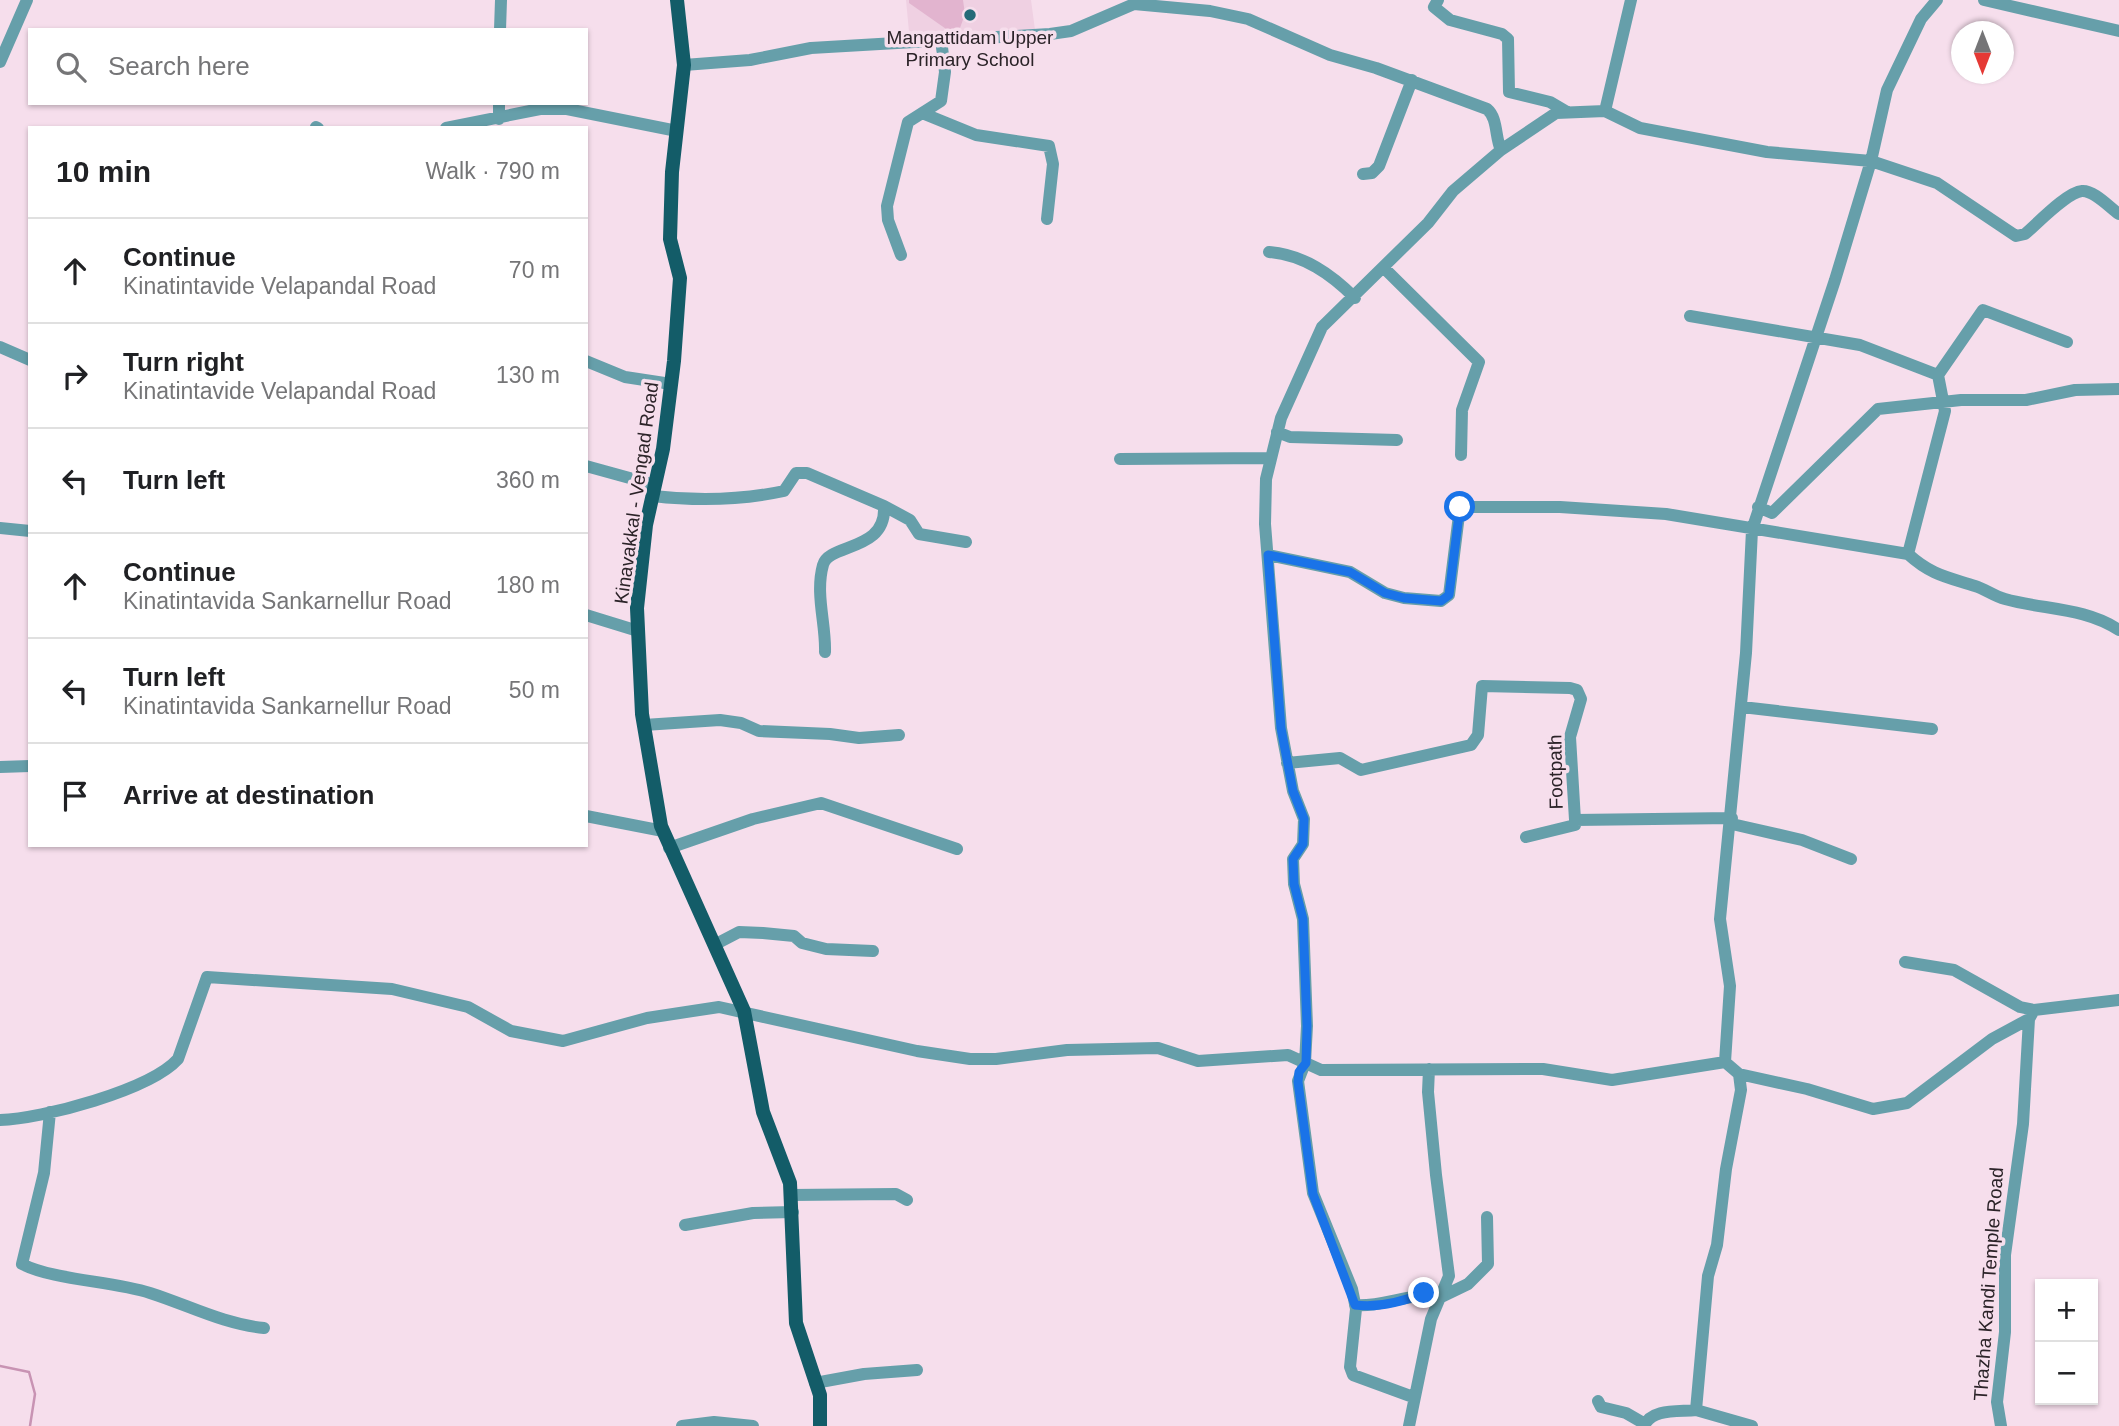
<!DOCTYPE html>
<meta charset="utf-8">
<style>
:root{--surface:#fff;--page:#f6f6f6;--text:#202124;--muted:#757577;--line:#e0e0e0}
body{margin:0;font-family:Arial,sans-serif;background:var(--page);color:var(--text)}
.controls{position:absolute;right:21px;bottom:21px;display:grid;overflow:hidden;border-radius:0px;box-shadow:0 2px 5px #0004}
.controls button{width:63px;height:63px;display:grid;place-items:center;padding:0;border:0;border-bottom:2px solid var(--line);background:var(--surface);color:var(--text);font:35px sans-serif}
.compass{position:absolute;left:1951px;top:21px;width:63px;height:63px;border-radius:50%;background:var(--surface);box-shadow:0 2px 5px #0004;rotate:180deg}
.stop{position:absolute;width:21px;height:21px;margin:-16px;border:5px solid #1a73e8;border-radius:50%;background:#fff}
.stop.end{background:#1a73e8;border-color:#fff;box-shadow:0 2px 7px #0008}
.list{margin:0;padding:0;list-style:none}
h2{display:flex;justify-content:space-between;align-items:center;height:91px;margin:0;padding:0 28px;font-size:30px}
h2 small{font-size:23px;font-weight:400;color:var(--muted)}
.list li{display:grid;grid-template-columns:46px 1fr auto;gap:21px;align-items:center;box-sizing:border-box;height:105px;padding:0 28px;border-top:2px solid var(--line)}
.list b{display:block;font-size:26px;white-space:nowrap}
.list p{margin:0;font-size:23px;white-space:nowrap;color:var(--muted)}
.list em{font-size:23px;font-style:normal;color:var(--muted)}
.icon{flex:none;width:38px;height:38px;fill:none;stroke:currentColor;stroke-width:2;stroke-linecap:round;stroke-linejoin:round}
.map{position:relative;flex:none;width:2119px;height:1426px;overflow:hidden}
.search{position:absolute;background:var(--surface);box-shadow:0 2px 5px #0004;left:28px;top:28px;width:560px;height:77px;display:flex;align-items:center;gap:18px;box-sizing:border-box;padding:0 24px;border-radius:0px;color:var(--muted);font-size:26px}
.panel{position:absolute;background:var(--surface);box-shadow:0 2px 5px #0004;left:28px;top:126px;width:560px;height:721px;border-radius:0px}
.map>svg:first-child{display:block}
.built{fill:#efd0e2}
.green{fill:#e2b4cf}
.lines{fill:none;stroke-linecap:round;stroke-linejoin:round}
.stream{stroke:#c893b3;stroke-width:2.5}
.minor{stroke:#669faa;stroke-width:12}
.major{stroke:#135c68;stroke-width:14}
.route{stroke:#1a73e8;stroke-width:9}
.poi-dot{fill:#246b78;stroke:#f6deec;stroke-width:2.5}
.labels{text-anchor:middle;stroke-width:7;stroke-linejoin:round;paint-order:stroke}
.poi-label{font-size:19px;fill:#2b2328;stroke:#f6deec}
.street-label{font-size:19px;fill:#2b2328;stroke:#f6deec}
</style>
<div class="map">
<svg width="2119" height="1426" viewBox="0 0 2119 1426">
<rect width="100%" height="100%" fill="#f6deec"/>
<!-- built -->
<path class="built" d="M 906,0 L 1031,0 L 1035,30 L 983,34 L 909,32 Z"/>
<!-- green -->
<path class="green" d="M 909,0 L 963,0 L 965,14 L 960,28 L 949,31 L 909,3 Z"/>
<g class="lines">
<!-- stream -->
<path class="stream" d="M 0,1366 L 29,1372 L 35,1394 L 30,1426"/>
<!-- minor -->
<path class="minor" d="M 1438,0 L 1434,7 L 1450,20 L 1502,34 L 1508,39 L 1509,92 L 1550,102 L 1567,112
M 1984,0 L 2119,31
M 500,30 L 501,0
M 0,62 L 27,0
M 684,65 L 750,60 L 811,48 L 1050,34 L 1071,31 L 1134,4 L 1210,11 L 1248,19 L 1330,55 L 1376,68 L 1487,109 C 1498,118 1495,138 1501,150
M 1605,111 L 1631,0
M 922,113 L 976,135 L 1049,146 L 1053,164 L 1047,219
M 499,119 L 499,103
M 316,127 L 318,128
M 446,128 L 540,109 L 567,109 L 677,131
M 1363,174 L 1372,173 L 1379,166 L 1412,80
M 1269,252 C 1304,255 1331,274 1355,298
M 901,255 L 888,220 L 887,206 L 908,122 L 941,101 L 945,72 L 941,39
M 1384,268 L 1479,362 L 1462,410 L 1461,455
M 1690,316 L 1860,345 L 1938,375
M 0,347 L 30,360
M 586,361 L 625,377 L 671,384
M 1277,432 L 1290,437 L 1397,440
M 1120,459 L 1271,458
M 586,466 L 655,485
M 653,496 C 696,501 742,500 784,491 L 796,473 L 807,473 L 884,506 C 887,552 829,543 823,565 C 815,594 826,624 825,652
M 884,506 L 910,520 L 919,534 L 966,542
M 1758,507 L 1772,513 L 1878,409 L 1961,400 L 2026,400 L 2075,390 L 2119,389
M 0,528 L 30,531
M 1908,554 L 1945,411 L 1938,375 L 1983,310 L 2067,342
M 1268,555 L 1350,572 L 1385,593 L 1404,598 L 1441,601 L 1449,595 L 1460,507 L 1560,507 L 1666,514 L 1908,554 C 1931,575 1947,577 1975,586 C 1985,589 1994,596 2005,599 C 2044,610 2084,607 2119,630
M 586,615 L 638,631
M 1742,707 L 1932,729
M 644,725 L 720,720 L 741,723 L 759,731 L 830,734 L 859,738 L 899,735
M 1287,763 L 1340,758 L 1361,770 L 1471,745 L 1478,735 L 1482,686 L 1570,688 L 1577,690 L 1581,699 L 1570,737 L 1575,820
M 0,767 L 30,766
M 586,816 L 663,831
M 1732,824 L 1802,840 L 1851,859
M 1526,837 L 1575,825 L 1575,820 L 1732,818
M 669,848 L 753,819 L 821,803 L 957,849
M 716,944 L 739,932 L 763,933 L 794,936 L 802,943 L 826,949 L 873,951
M 1905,962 L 1954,970 L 2020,1007 L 2034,1010 L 2119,1000
M 1725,1062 L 1739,1074 L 1741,1090 L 1726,1169 L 1717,1245 L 1708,1276 L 1696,1410 L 1752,1426
M 1739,1074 L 1807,1089 L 1873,1109 L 1907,1103 L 1992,1039 L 2029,1019 L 2034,1010
M 50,1112 L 44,1173 L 22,1264 C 53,1280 112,1281 150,1293 C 188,1305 223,1324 264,1328
M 0,1120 C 42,1119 150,1090 178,1059 L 207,977 L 392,989 L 468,1007 L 511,1031 L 563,1041 L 647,1018 L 719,1007 L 917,1051 L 970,1059 L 996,1059 L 1067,1050 L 1158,1048 L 1198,1061 L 1288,1055 L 1321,1070 L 1543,1069 L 1612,1080 L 1725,1062 L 1730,986 L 1720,919 L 1746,653 L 1752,530 L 1835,280 L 1871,161 L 1887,90 L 1921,19 L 1937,0
M 791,1195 L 896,1194 L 907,1200
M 685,1225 L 753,1213 L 793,1212
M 1355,1305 C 1381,1308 1421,1289 1439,1298 L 1468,1284 L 1488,1264 L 1487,1217
M 815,1383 L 864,1374 L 917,1370
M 1413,1397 L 1353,1375 L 1350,1367 L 1356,1309 L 1352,1289 L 1313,1193 L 1298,1081 L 1305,1063 L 1307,1026 L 1303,919 L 1294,884 L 1293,859 L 1303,844 L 1304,819 L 1293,791 L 1281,728 L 1265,524 L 1266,479 L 1281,418 L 1322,327 L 1428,223 L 1453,191 L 1501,150 L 1556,113 L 1605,111 L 1640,128 L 1767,152 L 1871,161 L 1937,183 L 2016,236 L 2025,234 C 2037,224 2067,192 2082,191 C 2094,190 2110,208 2119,214
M 1598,1401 L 1601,1407 L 1626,1413 L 1645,1424
M 682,1426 L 714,1422 L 753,1426
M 1409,1426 L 1431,1319 L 1449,1276 L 1436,1175 L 1428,1092 L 1429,1069
M 1644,1426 C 1652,1408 1679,1412 1696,1410
M 2001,1426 L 1997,1402 L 2005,1332 L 2005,1255 L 2023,1124 L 2029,1019"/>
<!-- major -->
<path class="major" d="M 677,0 L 684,65 L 672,172 L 670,239 L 680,278 L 674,361 L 663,449 L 646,525 L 637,608 L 642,714 L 661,826 L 744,1011 L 763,1112 L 790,1183 L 796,1323 L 820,1395 L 820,1426"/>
</g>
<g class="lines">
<!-- route -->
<path class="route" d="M 1424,1293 C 1402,1302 1378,1308 1355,1305 L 1313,1194 L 1298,1082 L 1299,1072 L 1306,1063 L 1307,1026 L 1303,919 L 1294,884 L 1293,859 L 1303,844 L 1304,819 L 1293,791 L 1281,728 L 1268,555 L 1350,572 L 1385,593 L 1404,598 L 1441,601 L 1449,595 L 1460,507"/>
</g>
<!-- markers -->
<circle class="poi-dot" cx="970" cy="15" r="7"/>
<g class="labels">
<!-- poi labels -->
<g class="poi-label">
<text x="970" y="44">Mangattidam Upper<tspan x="970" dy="22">Primary School</tspan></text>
</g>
<!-- street labels -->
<g class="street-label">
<text transform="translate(636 493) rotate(-82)" y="7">Kinavakkal - Vengad Road</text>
<text transform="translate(1555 772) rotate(-91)" y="7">Footpath</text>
<text transform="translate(1988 1284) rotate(-86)" y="7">Thazha Kandi Temple Road</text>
</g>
</g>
</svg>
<div class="controls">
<button>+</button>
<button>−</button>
</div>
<svg class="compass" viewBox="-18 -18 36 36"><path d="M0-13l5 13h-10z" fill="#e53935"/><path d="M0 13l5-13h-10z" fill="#757577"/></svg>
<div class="stop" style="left:1460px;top:507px"></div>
<div class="stop end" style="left:1424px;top:1293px"></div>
<div class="search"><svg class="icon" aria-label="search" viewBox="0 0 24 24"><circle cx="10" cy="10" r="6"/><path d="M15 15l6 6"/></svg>Search here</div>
<section class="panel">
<h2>10 min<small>Walk · 790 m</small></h2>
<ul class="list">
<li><svg class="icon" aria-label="ahead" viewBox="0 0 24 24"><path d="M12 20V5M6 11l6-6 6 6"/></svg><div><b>Continue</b><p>Kinatintavide Velapandal Road</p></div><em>70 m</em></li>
<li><svg class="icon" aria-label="right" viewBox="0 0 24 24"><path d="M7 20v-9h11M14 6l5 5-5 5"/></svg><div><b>Turn right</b><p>Kinatintavide Velapandal Road</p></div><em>130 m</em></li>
<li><svg class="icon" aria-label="left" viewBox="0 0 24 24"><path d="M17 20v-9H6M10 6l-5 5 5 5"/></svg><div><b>Turn left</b></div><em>360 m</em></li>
<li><svg class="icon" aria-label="ahead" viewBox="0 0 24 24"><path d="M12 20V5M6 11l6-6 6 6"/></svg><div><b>Continue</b><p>Kinatintavida Sankarnellur Road</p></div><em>180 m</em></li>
<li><svg class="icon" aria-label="left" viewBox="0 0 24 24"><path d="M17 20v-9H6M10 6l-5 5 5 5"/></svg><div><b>Turn left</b><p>Kinatintavida Sankarnellur Road</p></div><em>50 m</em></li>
<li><svg class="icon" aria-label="arrive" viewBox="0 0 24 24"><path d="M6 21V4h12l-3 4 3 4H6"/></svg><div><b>Arrive at destination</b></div></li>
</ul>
</section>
</div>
